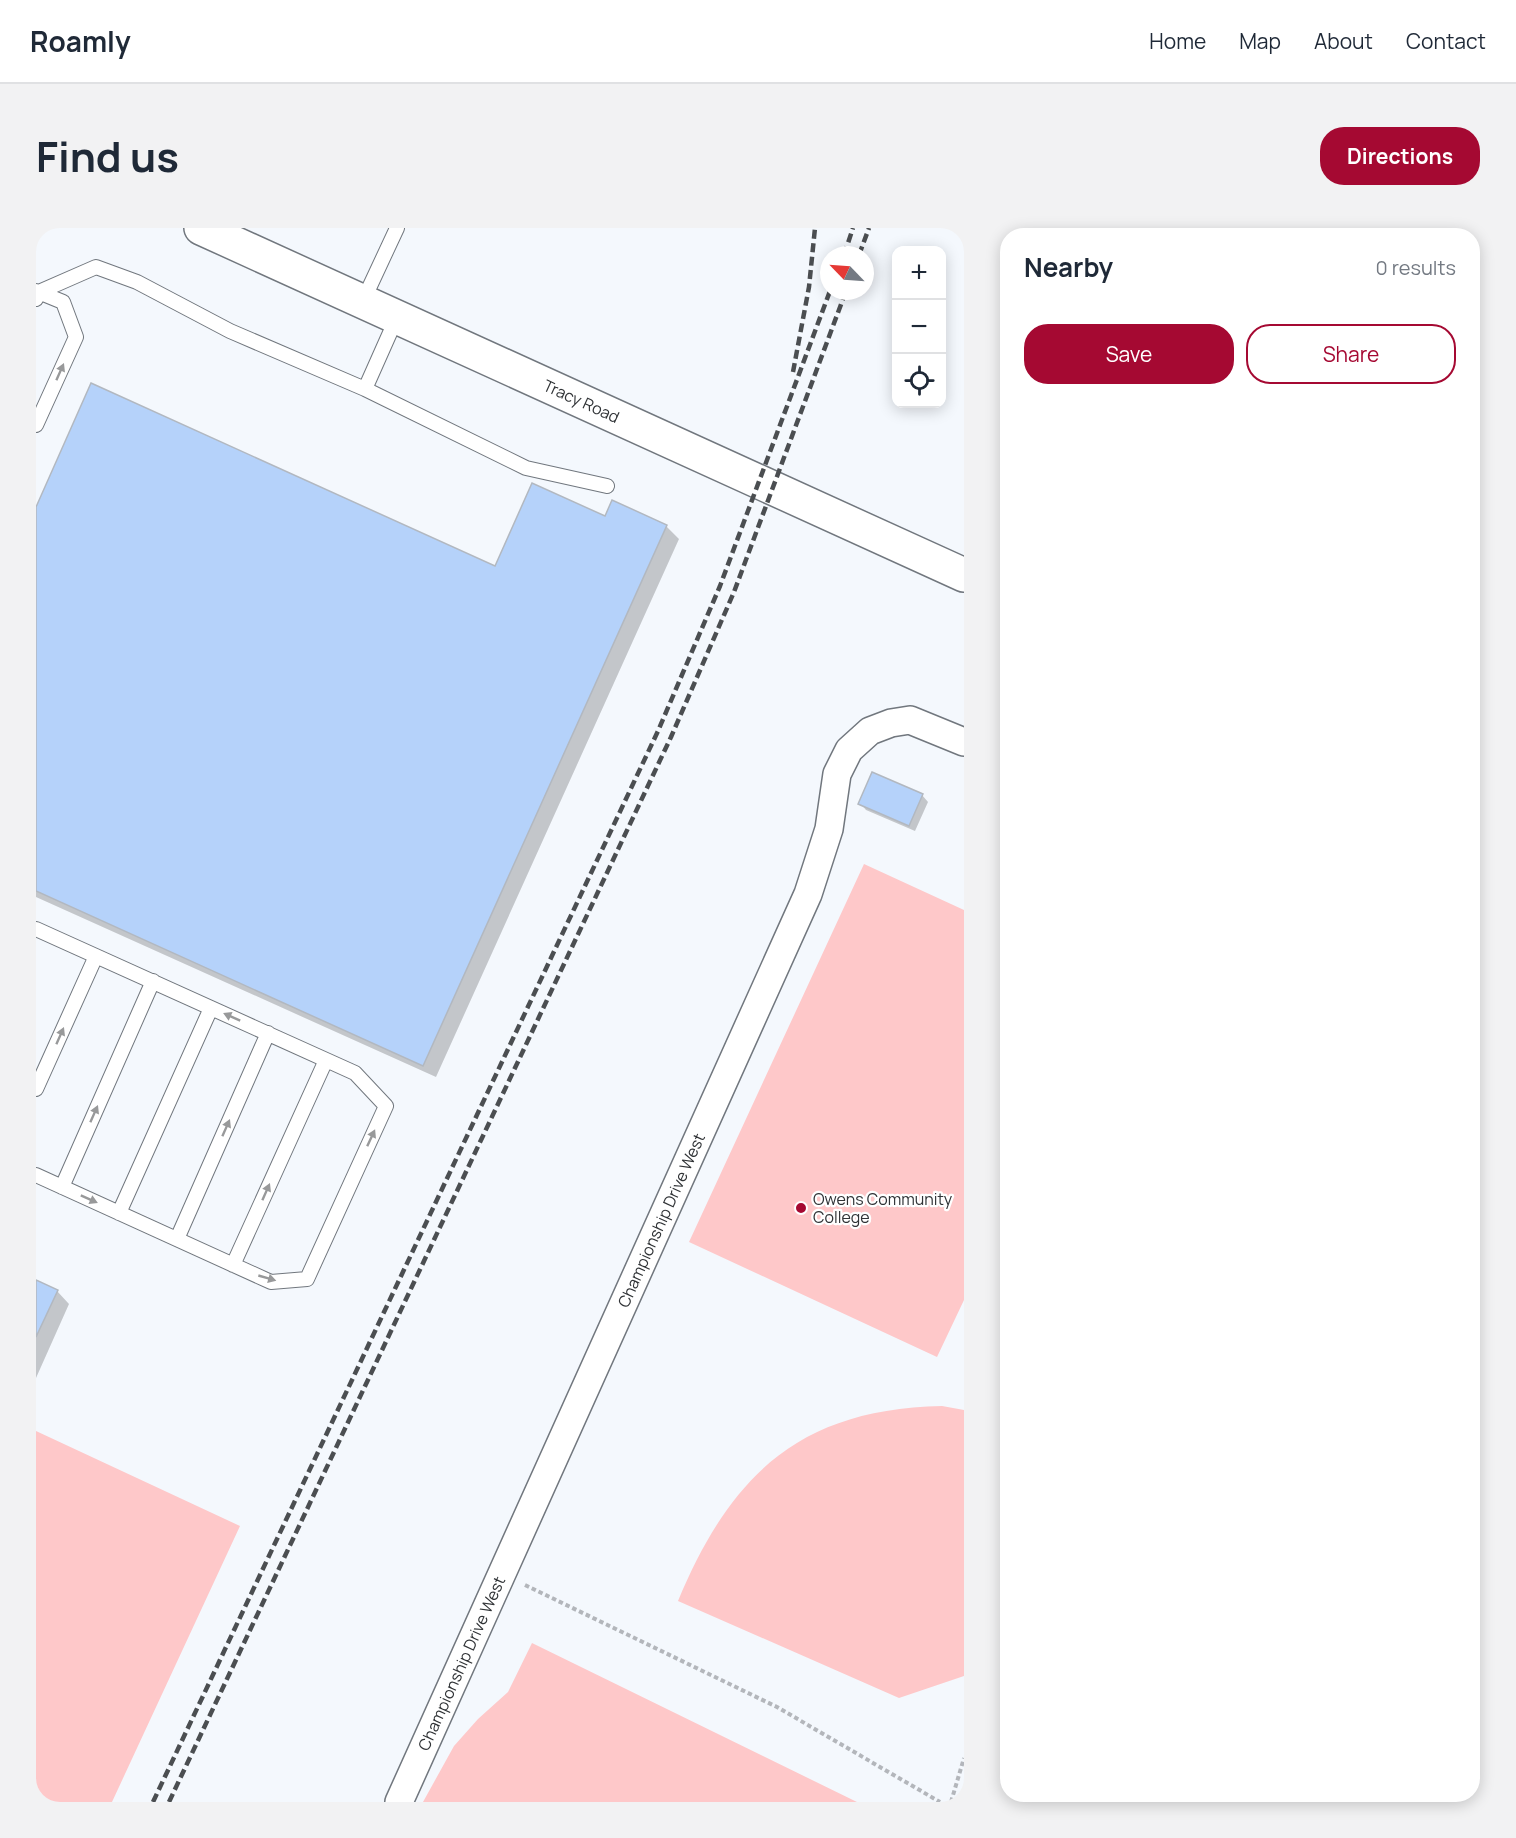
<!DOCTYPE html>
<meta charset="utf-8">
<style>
:root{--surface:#fff;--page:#f2f2f3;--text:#1f2937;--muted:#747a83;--line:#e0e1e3;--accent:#a50932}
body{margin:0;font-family:Manrope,sans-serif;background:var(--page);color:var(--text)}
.controls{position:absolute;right:18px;top:18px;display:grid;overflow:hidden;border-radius:12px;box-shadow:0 3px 15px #0003}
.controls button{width:54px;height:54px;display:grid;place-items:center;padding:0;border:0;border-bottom:2px solid var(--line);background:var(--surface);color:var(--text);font:30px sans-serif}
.compass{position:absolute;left:784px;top:18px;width:54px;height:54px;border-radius:50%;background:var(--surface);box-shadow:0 3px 15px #0003;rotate:295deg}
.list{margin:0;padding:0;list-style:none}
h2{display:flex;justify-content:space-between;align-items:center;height:78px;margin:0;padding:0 24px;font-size:26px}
h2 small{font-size:20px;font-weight:400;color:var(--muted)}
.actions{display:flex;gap:12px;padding:18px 24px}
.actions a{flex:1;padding:14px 0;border:2px solid var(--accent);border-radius:24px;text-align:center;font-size:21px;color:var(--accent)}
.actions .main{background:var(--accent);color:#fff}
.icon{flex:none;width:33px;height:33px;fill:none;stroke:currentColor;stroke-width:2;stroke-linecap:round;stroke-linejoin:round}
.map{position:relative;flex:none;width:928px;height:1574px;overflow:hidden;border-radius:24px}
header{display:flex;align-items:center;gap:36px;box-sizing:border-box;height:84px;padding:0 30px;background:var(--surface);border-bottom:2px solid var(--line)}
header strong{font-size:28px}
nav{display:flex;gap:33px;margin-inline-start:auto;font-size:21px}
.intro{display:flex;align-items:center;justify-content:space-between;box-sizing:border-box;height:144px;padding:0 36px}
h1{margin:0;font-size:42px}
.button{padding:15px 27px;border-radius:24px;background:var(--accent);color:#fff;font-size:21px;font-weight:700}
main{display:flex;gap:36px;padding:0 36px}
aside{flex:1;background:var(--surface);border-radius:24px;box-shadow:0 3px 15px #0003}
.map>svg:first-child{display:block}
.green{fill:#fec8c9}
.shadow{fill:#0003}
.building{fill:#b5d2fa;stroke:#b2b8c0;stroke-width:1.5}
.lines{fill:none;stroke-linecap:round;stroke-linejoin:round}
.lane-casing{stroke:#71777e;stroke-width:16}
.street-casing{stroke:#71777e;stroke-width:30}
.secondary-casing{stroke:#71777e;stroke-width:36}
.path{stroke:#b3b6bb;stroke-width:4;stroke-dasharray:4.5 3;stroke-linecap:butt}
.lane{stroke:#fff;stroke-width:14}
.street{stroke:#fff;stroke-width:27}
.secondary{stroke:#fff;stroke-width:33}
.rail{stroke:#4b4e51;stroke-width:4.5;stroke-dasharray:9 4.5;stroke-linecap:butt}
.oneway{fill:#98999a}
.poi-dot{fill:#a50932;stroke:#fff;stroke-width:2}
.labels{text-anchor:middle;stroke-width:4.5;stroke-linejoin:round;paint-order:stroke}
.street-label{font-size:16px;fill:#303336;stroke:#fff}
.poi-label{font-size:16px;fill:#303336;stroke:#fff;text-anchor:start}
</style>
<header>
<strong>Roamly</strong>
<nav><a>Home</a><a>Map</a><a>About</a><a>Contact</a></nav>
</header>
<div class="intro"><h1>Find us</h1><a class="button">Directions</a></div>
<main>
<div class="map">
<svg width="928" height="1574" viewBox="0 0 928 1574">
<rect width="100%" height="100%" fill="#f4f8fd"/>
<!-- green -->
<path class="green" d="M 828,636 L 928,682 L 928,1072 L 901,1129 L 653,1014 Z
M 906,1178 L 928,1182 L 928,1448 L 863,1470 L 642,1373 C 695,1246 764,1181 906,1178 Z
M 0,1203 L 204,1298 L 76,1574 L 0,1574 Z
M 496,1415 L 821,1574 L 387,1574 L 418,1518 L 442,1491 L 472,1464 Z"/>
<!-- shadow -->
<path class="shadow" d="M 577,274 L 630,298 L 643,311 L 400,849 L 0,669 L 0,282 L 460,340 L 570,290 Z
M 886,567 L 892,574 L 879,603 L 830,582 L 824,575 Z
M 0,1054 L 21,1063 L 33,1076 L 0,1150 Z"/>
<!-- building -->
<path class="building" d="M 55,155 L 459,338 L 496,255 L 569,288 L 576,272 L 631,297 L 387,838 L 0,663 L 0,279 Z
M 836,544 L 887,566 L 873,598 L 822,576 Z
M 0,1052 L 22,1062 L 0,1109 Z"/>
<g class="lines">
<defs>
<path id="lane" d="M 0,63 L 27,74 L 40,109 L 0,197
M 0,71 L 3,64 L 60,39 L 101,54 L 194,103 L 329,161 L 490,240 L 571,258
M 327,73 L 361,0
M 329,161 L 361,89
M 0,701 L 319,845 L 350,878 L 271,1051 L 235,1054 L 0,947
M 0,861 L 60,728
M 26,959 L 117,753
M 83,985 L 175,780
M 141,1011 L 232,805
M 197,1037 L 290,832"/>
<g id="street">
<path id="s1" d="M 363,1574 L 772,666 L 793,601 L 801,546 L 813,522 L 834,503 L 855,495 L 874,492 L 928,514"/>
</g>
<g id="secondary">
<path id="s2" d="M 165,0 L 928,347"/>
</g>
</defs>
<!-- lane casing -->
<use href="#lane" class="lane-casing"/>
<!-- street casing -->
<use href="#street" class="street-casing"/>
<!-- secondary casing -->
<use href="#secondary" class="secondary-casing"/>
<!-- path -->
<path class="path" d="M 489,1357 L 741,1479 L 904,1574
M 915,1574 L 928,1530"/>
<!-- lane -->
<use href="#lane" class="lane"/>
<!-- street -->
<use href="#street" class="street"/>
<!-- secondary -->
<use href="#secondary" class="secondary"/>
<!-- rail -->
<path class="rail" d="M 808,27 L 817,0
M 823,27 L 833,0
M 757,144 L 773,59 L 779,0
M 117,1574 L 622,503 L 684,358 L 794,63
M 133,1574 L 635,509 L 698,364 L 810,63"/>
</g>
<!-- one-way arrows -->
<defs><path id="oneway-solid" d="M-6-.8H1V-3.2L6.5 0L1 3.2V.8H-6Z" transform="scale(1.5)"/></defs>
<g class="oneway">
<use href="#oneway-solid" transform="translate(24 144) rotate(-66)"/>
<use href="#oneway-solid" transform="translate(196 789) rotate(-156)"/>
<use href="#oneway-solid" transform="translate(24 808) rotate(-66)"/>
<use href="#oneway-solid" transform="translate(58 886) rotate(-66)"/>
<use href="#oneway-solid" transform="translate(190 900) rotate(-66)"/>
<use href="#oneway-solid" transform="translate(335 910) rotate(-65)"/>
<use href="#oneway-solid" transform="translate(230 964) rotate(-66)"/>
<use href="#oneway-solid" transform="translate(53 971) rotate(24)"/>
<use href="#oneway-solid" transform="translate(231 1050) rotate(16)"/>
</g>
<!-- markers -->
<circle class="poi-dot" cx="765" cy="980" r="6"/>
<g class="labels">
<!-- street labels -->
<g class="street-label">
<text dy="6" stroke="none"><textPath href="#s2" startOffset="418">Tracy Road</textPath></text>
<text dy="6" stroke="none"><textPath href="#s1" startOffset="638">Championship Drive West</textPath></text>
<text dy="6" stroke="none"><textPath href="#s1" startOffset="152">Championship Drive West</textPath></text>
</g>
<!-- poi labels -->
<g class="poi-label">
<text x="777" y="977">Owens Community<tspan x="777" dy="18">College</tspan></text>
</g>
</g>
</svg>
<div class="controls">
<button>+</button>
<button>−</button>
<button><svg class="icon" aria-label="locate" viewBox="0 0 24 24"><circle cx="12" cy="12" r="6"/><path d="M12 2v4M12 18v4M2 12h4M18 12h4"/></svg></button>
</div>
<svg class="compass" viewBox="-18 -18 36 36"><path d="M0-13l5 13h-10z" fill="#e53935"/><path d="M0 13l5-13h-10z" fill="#747a83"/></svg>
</div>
<aside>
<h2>Nearby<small>0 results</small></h2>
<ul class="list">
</ul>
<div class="actions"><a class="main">Save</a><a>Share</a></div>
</aside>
</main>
